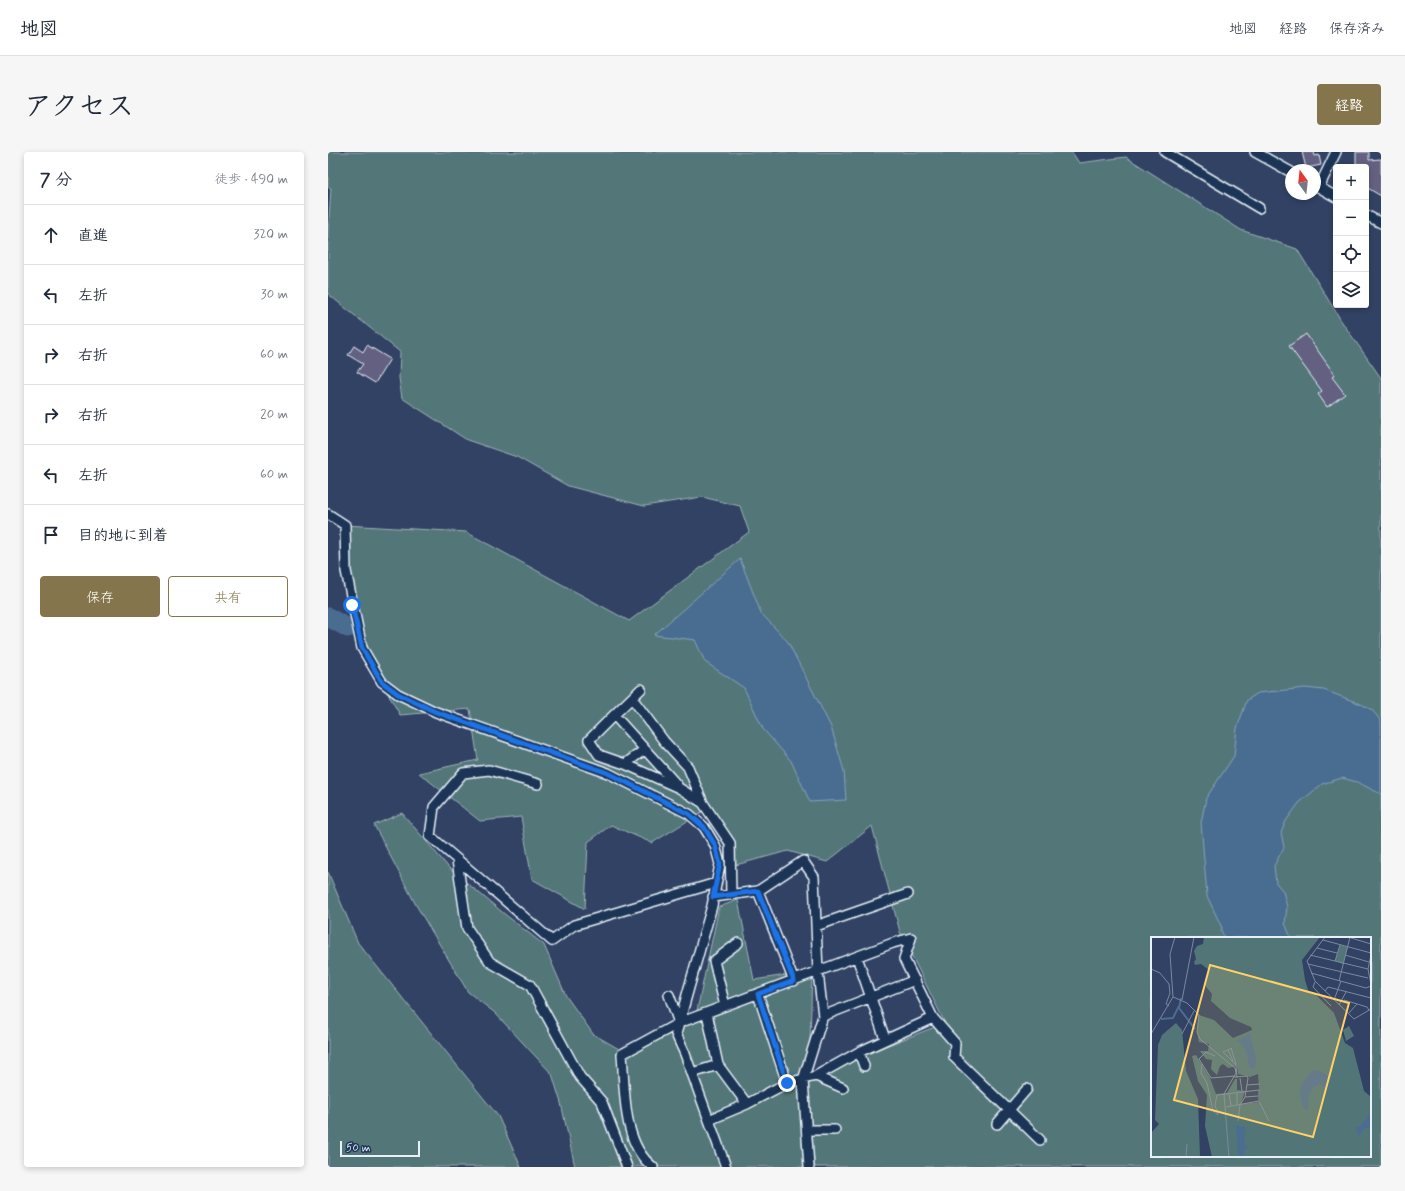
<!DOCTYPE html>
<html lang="ja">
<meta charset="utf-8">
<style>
:root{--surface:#fff;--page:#f6f6f7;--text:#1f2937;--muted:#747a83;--line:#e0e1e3;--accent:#84754c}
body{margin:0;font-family:Mynerve,"Klee One",sans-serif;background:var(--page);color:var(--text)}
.controls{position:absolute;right:12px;top:12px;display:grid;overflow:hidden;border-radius:4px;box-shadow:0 2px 6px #0003}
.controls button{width:36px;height:36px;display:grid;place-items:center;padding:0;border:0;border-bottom:1px solid var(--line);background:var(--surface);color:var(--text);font:20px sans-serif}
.compass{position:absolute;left:957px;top:12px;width:36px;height:36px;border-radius:50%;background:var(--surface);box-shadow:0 2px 6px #0003;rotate:345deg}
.scale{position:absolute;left:12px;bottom:10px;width:80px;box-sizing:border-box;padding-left:4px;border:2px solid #e8f1f8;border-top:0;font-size:11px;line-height:14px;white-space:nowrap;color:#e8f1f8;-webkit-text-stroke:3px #1d3557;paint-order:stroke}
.stop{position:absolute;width:12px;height:12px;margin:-9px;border:3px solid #1a73e8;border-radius:50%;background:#fff}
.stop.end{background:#1a73e8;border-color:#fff;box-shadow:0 1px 4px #0008}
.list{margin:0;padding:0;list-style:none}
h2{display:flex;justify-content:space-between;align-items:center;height:52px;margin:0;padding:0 16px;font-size:17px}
h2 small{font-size:13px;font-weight:400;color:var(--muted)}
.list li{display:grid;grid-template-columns:26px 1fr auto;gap:12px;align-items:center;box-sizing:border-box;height:60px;padding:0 16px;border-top:1px solid var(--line)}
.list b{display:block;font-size:15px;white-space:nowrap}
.list em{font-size:13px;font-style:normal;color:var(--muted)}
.actions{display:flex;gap:8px;padding:12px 16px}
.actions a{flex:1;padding:9px 0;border:1px solid var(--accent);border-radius:4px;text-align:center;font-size:14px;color:var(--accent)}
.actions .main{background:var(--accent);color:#fff}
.icon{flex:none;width:22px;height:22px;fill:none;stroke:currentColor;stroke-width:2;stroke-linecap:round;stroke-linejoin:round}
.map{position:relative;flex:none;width:1053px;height:1015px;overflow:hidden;border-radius:4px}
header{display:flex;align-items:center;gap:24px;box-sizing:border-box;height:56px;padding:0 20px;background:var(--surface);border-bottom:1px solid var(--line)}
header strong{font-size:19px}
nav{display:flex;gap:22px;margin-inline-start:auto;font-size:14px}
.intro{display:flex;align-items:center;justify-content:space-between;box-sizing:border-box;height:96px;padding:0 24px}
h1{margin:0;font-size:28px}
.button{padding:10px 18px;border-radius:4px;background:var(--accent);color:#fff;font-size:14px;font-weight:700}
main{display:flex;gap:24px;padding:0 24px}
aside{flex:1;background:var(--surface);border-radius:4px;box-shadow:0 2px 6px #0003}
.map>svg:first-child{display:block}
.green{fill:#527678;stroke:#9db4b8;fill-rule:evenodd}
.water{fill:#4a6d91;stroke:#89a2ba}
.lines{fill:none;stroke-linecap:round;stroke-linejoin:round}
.river{stroke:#4a6d91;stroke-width:19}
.building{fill:#646181;stroke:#e8f1f8}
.street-casing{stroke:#e8f1f8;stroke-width:12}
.street{stroke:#1d3557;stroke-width:9}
.route{stroke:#1a73e8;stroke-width:5}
.inset-river{fill:none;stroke:#4a6d91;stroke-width:2}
.inset-road{fill:none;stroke:#7b889f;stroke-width:1}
.view{fill:#ffd166;fill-opacity:0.15;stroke:#ffd166;stroke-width:2}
.inset-edge{fill:none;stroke:#e8f1f8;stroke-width:2}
</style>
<header>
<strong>地図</strong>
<nav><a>地図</a><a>経路</a><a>保存済み</a></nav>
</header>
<div class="intro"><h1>アクセス</h1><a class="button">経路</a></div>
<main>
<aside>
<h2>7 分<small>徒歩 · 490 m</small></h2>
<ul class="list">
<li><svg class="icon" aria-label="ahead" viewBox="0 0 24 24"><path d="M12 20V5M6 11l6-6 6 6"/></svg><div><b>直進</b></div><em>320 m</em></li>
<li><svg class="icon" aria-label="left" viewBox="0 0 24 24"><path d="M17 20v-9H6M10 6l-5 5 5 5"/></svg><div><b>左折</b></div><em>30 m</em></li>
<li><svg class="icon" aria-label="right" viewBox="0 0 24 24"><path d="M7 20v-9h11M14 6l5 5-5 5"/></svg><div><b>右折</b></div><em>60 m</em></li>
<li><svg class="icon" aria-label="right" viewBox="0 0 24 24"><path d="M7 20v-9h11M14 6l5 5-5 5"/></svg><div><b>右折</b></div><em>20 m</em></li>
<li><svg class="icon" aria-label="left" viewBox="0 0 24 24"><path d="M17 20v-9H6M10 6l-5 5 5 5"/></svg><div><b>左折</b></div><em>60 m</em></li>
<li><svg class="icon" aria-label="arrive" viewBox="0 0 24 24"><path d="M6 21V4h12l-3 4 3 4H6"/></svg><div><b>目的地に到着</b></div></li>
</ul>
<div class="actions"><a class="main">保存</a><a>共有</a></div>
</aside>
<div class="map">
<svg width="1053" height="1015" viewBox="0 0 1053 1015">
<rect width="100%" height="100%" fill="#324264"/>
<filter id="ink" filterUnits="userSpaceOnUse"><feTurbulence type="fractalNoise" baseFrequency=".025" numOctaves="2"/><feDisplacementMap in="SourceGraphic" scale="8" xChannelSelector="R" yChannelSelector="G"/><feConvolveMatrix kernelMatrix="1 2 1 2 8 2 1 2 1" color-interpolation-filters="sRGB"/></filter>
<g filter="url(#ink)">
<!-- green -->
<path class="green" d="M 0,0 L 744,0 L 751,11 L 798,5 L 913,78 L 969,97 L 1014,170 L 1053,226 L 1053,1015 L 247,1015 L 233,951 L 224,922 L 167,861 L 140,840 L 88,753 L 46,673 L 74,661 L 122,717 L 179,764 L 216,793 L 238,844 L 265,882 L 291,897 L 367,868 L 391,755 L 410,748 L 426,828 L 484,819 L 481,924 L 617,871 L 572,780 L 544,674 L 499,710 L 460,699 L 404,714 L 382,655 L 324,691 L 283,673 L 260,690 L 257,757 L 204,727 L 193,665 L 152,669 L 91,621 L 150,608 L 142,557 L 72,563 L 34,496 L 25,453 L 17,373 L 138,380 L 301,469 L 421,380 L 412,354 L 374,345 L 316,354 L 240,334 L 189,305 L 139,288 L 74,246 L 71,226 L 72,200 L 0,142 L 0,82 L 3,36 L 0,35 ZM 824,786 L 1042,786 L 1042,1004 L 824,1004 Z
M 0,720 L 30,791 L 170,964 L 193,1015 L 0,1015 Z"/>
<!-- water -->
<path class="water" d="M 412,407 L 433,461 L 460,490 L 503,575 L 516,619 L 518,648 L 482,650 L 463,609 L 435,577 L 416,536 L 377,510 L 367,488 L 326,483 Z
M 977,536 L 996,538 L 1033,552 L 1044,558 L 1053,569 L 1053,642 L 1029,630 L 1014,626 L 994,632 L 971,651 L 958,669 L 953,681 L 956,695 L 946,714 L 948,731 L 955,739 L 959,755 L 957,771 L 963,786 L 898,786 L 893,780 L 894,776 L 879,744 L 873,671 L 878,646 L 906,604 L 909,576 L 919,548 L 930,541 Z"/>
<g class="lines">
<!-- river -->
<path class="river" d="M 0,465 L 20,476"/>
</g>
<!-- building -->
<path class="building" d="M 974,0 L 986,0 L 987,4 L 991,3 L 993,13 L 978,16 Z
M 1028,0 L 1041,0 L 1041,8 L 1053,7 L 1053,44 L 1038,35 L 1038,12 L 1028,12 Z
M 978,182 L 1007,223 L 1004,225 L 1017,242 L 999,255 L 990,242 L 994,239 L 961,194 Z
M 39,193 L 62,207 L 47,231 L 29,220 L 35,212 L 20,203 L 26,194 L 35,200 Z"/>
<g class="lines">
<defs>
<path id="street" d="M 837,0 L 931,56
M 927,0 L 963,20
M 987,33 L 1008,45
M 991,35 L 1008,0
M 1038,63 L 1053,71
M 0,362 L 17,373 L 18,419 L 34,496 L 54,530 L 70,542 L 108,560 L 280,621 L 361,662 L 376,675 L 387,693 L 392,712 L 384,754 L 348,882 L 357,902 L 398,1015
M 313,537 L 286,563 L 349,633
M 304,546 L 336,589 L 360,615 L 375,651
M 286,563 L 261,588 L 271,603 L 297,612 L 351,636 L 375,651 L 402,691 L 403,742
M 297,612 L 316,598
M 210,632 L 161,618 L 135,621 L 106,655 L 102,684 L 224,789 L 246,773 L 388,731
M 129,708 L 139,776 L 162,810 L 202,833 L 252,925 L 274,950 L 299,1015
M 430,739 L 466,829
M 385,745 L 430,739 L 475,709 L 486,725 L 490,820 L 495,864 L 475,928 L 481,1015
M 488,774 L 580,742
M 529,805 L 557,887
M 430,842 L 459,931
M 341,843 L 351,871
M 397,854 L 386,809 L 410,791
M 379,861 L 390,913 L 419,952
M 495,864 L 587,828
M 605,866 L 627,891 L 626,905 L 712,988
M 531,900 L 536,914
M 364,921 L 390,913
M 488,924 L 515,936
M 669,972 L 699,937
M 479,978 L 507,978
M 325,1015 C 294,992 297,937 294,902 L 351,871 L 565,791 L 583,786 L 576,807 L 605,866 L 531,900 L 488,924 L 459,931 L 419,952 L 381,968"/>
</defs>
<!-- street casing -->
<use href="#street" class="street-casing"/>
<!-- street -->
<use href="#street" class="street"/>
</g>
</g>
<g class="lines" filter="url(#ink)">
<!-- route -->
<path class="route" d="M 24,453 L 34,496 L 54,530 L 70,542 L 108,560 L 280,621 L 361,662 L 376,675 L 387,693 L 392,712 L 385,745 L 430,739 L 466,829 L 430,842 L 459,931"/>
</g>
<!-- overview -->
<g transform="translate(823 785)">
<rect width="220" height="220" fill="#324264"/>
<path d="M 53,0 L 169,0 L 151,23 L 154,43 L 158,56 L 164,57 L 183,76 L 194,106 L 202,111 L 213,154 L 220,160 L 220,220 L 61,220 L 54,189 L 56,158 L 47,144 L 41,119 L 45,118 L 59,141 L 65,157 L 76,156 L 84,142 L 86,142 L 86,153 L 94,154 L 90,167 L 109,165 L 107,137 L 99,140 L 87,137 L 86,129 L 77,131 L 72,127 L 69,129 L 66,138 L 60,132 L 61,123 L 55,122 L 49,114 L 57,114 L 58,107 L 48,105 L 46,95 L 48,78 L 63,83 L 82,101 L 101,93 L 100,90 L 79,81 L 60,64 L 61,57 L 53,47 L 58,33 L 50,27 L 44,28 L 43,25 L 45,22 L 43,14 L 46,9 L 52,7 ZM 189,8 L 197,10 L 192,27 L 184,24 ZM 25,86 L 31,93 L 35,134 L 47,162 L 49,220 L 0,220 L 0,196 L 8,187 L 4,183 L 7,108 L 11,98 ZM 198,89 L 203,99 L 195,104 L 192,93 Z" fill="#527678"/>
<path d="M 99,97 L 105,122 L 104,132 L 99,131 L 95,114 L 90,106 L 85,104 ZM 161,133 L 169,134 L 177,139 L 178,149 L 177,151 L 168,147 L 162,151 L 158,156 L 157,173 L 152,171 L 149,158 L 150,148 ZM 219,176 L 220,191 L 214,191 L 208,199 L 204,191 L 210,188 ZM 85,189 L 94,190 L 93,206 L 98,212 L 94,211 L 92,220 L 89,220 L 87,215 Z" fill="#4a6d91"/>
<path class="inset-river" d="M 30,61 L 28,71 L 44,92M 10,82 L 22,81 L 28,69"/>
<path class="inset-road" d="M 174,0 L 156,24 L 164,44 L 203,82 L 220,72M 197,0 L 220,7M 172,3 L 220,16M 166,11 L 186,16M 159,18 L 217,32M 194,18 L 218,25M 220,18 L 217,32 L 220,48M 184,24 L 189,8M 157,27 L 217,41M 0,32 L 9,36 L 18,47 L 19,56 L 15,67 L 18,69M 160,36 L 215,51 L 220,49M 188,44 L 199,0M 164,45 L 162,50 L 180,69M 174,54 L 177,50 L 220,61M 22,60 L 36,66 L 48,78 L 46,95 L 49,102 L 84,131 L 85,136 L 73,157 L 78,220M 31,63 L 43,0M 183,63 L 190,44M 193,63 L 216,70 L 218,73M 188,68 L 195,55M 197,77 L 206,67M 0,97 L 22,60 L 19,17 L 24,0M 31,97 L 43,74M 80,111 L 85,127M 81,111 L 77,113 L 82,124M 77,113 L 72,115 L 85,128 L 86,141M 64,119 L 55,115 L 48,122 L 60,141 L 84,139M 51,127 L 50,136 L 56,146 L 62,174 L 67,178 L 64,168 L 66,158 L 108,153 L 108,164 L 75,170M 83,140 L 96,139 L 97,141 L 94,160 L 89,168 L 87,184M 89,141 L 91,154M 96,148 L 109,147M 86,155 L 86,168M 78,156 L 80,169M 94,160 L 107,159M 108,164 L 118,184M 35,220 L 36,207"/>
<path class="view" d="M 59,28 L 198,66 L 162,200 L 23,163 Z"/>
<rect width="220" height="220" class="inset-edge"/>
</g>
</svg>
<div class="controls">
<button>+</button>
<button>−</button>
<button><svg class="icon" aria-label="locate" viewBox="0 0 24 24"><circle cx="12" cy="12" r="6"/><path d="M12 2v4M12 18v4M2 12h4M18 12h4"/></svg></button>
<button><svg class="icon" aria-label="layers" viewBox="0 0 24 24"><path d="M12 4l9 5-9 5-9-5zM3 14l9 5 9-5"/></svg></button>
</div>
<svg class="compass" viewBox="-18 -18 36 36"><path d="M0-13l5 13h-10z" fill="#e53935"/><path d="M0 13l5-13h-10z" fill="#747a83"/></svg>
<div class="scale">50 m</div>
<div class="stop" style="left:24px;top:453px"></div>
<div class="stop end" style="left:459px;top:931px"></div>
</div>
</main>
